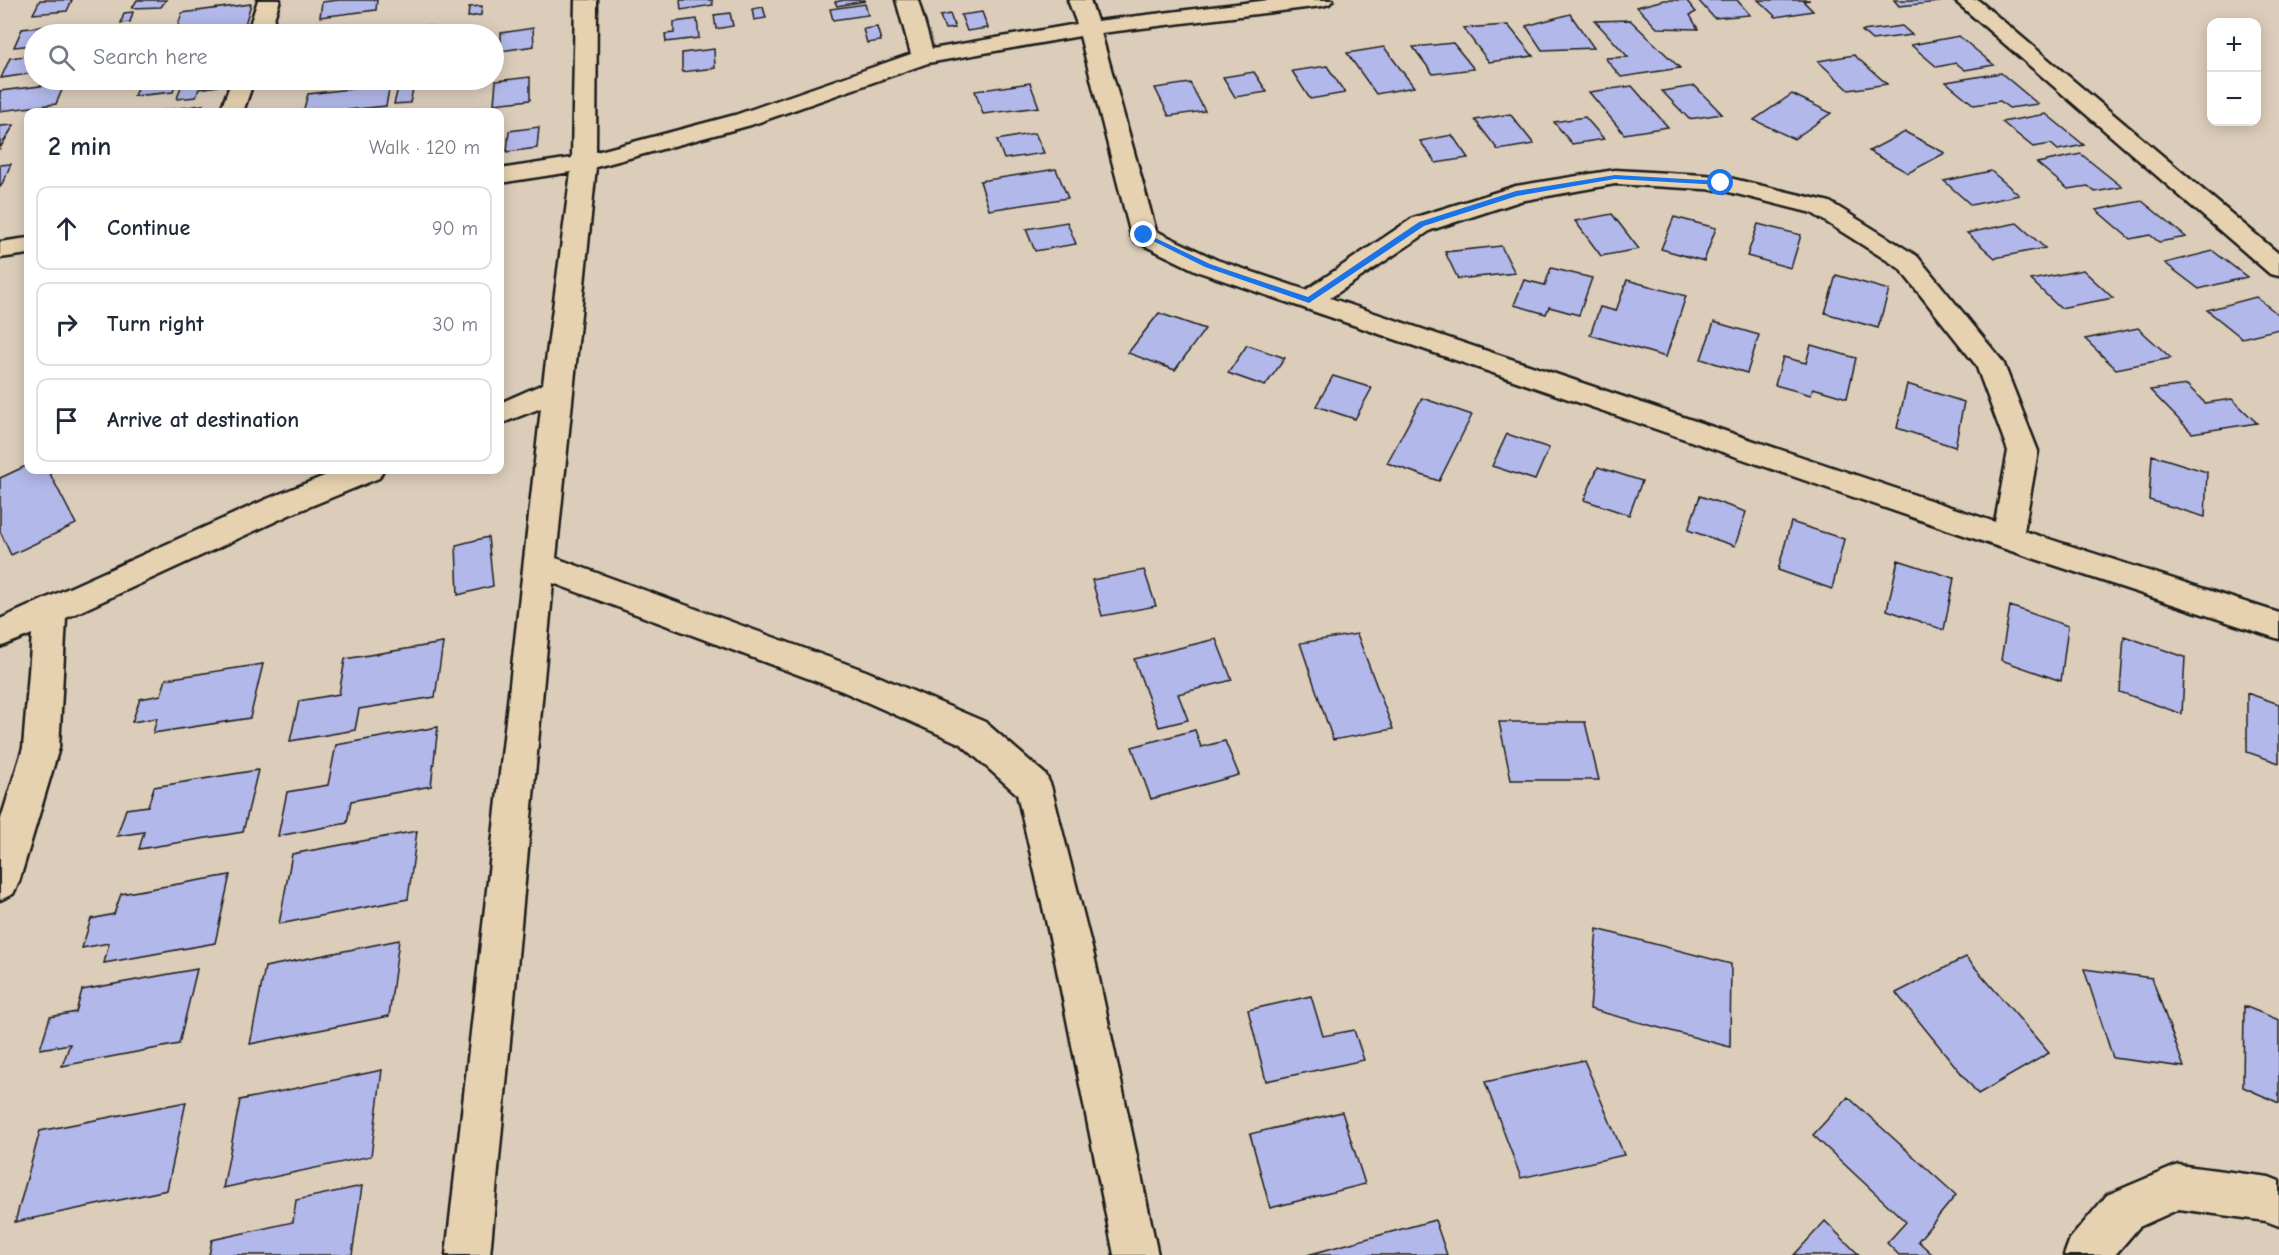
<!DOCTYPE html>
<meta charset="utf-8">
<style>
:root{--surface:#fff;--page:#f2f2f3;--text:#1f2937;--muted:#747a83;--line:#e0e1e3}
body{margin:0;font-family:"Comic Neue",sans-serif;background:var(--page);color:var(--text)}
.controls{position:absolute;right:18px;top:18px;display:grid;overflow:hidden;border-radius:12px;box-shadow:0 3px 15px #0003}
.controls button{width:54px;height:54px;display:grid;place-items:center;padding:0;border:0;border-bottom:2px solid var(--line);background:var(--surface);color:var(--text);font:30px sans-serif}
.stop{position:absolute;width:18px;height:18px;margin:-14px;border:4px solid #1a73e8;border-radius:50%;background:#fff}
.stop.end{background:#1a73e8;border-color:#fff;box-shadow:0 2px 6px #0008}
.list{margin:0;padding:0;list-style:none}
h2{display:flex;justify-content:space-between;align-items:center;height:78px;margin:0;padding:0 24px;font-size:26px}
h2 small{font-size:20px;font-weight:400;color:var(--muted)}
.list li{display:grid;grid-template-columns:39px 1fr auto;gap:18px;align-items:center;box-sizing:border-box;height:84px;margin:0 12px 12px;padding:0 12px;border:2px solid var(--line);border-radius:12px}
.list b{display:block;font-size:22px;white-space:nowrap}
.list em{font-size:20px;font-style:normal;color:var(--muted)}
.icon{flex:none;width:33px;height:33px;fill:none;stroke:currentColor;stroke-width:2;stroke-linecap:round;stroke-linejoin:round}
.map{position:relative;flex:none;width:2279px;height:1255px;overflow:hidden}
.search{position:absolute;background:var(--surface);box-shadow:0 3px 15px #0003;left:24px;top:24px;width:480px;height:66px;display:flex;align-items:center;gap:15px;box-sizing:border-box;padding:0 21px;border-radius:33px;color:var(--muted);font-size:22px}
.panel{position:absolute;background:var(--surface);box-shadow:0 3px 15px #0003;left:24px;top:108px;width:480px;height:366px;border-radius:12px}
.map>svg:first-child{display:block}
.building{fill:#b2b8e9;stroke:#1c1c1c;stroke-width:1.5}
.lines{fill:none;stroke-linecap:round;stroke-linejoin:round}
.minor-casing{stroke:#1c1c1c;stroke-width:5}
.minor{fill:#e6d2b0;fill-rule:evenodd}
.route{fill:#1a73e8}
</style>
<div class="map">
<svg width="2279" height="1255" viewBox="0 0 2279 1255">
<rect width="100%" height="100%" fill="#dccdbb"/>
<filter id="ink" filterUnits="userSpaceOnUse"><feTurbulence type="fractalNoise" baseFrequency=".0167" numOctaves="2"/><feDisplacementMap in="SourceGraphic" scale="12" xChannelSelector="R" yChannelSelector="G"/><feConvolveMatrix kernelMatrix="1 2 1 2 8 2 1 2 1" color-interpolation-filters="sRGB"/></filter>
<g filter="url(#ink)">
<!-- building -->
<path class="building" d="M 40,0 L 72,0 L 67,11 L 33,14 Z
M 137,0 L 166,0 L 161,7 L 132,8 Z
M 339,0 L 377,0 L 376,10 L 320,17 L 322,2 Z
M 680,0 L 712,0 L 713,5 L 681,10 Z
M 844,0 L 865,0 L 865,1 L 837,6 L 835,2 Z
M 1664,0 L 1686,0 L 1696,12 L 1690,15 L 1698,29 L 1657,28 L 1637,7 Z
M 1698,0 L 1737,0 L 1750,15 L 1714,18 Z
M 1758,0 L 1810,0 L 1803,1 L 1813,11 L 1776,17 Z
M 1894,0 L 1938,0 L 1940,2 L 1899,6 Z
M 251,4 L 244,28 L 209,32 L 211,27 L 176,32 L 182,13 Z
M 865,4 L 868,15 L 833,20 L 830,9 Z
M 482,6 L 481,15 L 468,17 L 469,7 Z
M 763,7 L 766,18 L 754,20 L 752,9 Z
M 133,12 L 130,22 L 121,23 L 124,13 Z
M 982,12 L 988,28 L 967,31 L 961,15 Z
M 730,13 L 733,26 L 716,29 L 714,15 Z
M 950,14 L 955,28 L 945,29 L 940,16 Z
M 1570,14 L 1594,48 L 1542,50 L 1526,26 Z
M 697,19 L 699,38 L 666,42 L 665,34 L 674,33 L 674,22 Z
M 1630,20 L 1680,68 L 1621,77 L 1605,58 L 1628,57 L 1595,21 Z
M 58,25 L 54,34 L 34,34 L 34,45 L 14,47 L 22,29 Z
M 1508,25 L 1533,56 L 1489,62 L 1463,28 Z
M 429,26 L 426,34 L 404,34 L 406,28 Z
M 1902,26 L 1912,35 L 1872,40 L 1862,31 Z
M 877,27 L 881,41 L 867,43 L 863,29 Z
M 533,28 L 534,46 L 501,51 L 501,33 Z
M 1959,36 L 1994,65 L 1965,70 L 1956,63 L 1937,67 L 1911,45 Z
M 1453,43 L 1474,69 L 1433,74 L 1413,47 Z
M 1384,47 L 1414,87 L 1376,94 L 1347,53 Z
M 714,49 L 715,68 L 682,72 L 682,53 Z
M 34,55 L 34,73 L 1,78 L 10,58 Z
M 1854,55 L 1887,84 L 1849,90 L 1818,61 Z
M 1327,66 L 1345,93 L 1310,99 L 1292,71 Z
M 1254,72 L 1267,92 L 1235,97 L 1223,77 Z
M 2001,73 L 2038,104 L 2009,108 L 2000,101 L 1974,105 L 1946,82 Z
M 530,77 L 530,100 L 494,104 L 496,81 Z
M 141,80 L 177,80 L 173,92 L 134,96 Z
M 183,80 L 220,80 L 218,86 L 199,89 L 196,97 L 177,99 Z
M 400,80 L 415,80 L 410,103 L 394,104 Z
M 65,83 L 56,104 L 0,111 L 0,91 Z
M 1030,83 L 1039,107 L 983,114 L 975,91 Z
M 1190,83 L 1205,111 L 1169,116 L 1155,88 Z
M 390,84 L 386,106 L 328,112 L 303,112 L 308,94 Z
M 1632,86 L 1668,127 L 1624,134 L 1589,92 Z
M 1695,86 L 1722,114 L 1689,119 L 1662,91 Z
M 1792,94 L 1831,113 L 1794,139 L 1754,120 Z
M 203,105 L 201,112 L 153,112 Z
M 1510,114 L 1534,144 L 1498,150 L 1475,120 Z
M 2046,114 L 2084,145 L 2058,150 L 2051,144 L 2033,147 L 2002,122 Z
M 1585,117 L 1604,139 L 1572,144 L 1554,122 Z
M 14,125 L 0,148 L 0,126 Z
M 539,127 L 537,148 L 507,152 L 509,131 Z
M 1905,132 L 1945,153 L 1908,173 L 1869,151 Z
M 1035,133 L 1044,153 L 1004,159 L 997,140 Z
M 1452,135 L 1468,158 L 1436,163 L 1420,141 Z
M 2081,154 L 2122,187 L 2095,192 L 2088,186 L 2068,189 L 2037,163 Z
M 11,164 L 1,186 L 0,187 L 0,165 Z
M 1056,169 L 1068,198 L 989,210 L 980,181 Z
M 1991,171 L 2019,195 L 1971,205 L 1944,181 Z
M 2142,201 L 2186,237 L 2159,242 L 2150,235 L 2130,239 L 2096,210 Z
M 1612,214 L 1639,249 L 1601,256 L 1575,221 Z
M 1674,217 L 1716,228 L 1704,261 L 1661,249 Z
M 1067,222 L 1076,244 L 1035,251 L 1026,229 Z
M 2017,223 L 2045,248 L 1995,258 L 1967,233 Z
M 1758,224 L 1801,235 L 1791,268 L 1747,256 Z
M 1501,246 L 1515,273 L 1458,279 L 1445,252 Z
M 2213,251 L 2247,277 L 2199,289 L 2165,263 Z
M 1551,268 L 1592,278 L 1579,315 L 1549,307 L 1546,314 L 1514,305 L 1524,280 L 1545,285 Z
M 2083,270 L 2113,298 L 2060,308 L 2031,280 Z
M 1836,275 L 1889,290 L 1878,328 L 1825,313 Z
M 1627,280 L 1686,296 L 1666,357 L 1590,335 L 1600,307 L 1616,311 Z
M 2256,297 L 2279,315 L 2279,329 L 2242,338 L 2207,310 Z
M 1159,313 L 1205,329 L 1175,370 L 1128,353 Z
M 1714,322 L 1759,335 L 1747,373 L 1701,359 Z
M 2138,328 L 2171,358 L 2116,369 L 2085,339 Z
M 1247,345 L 1285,358 L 1265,386 L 1228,373 Z
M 1811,345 L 1856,358 L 1847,398 L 1813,388 L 1811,395 L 1775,385 L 1783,357 L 1806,363 Z
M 1333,376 L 1372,388 L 1355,419 L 1316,406 Z
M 1907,384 L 1964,402 L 1955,447 L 1897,428 Z
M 2187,385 L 2205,403 L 2232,399 L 2257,423 L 2192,433 L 2150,390 Z
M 1422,398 L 1472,415 L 1439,481 L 1387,463 Z
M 1507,434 L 1549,448 L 1535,480 L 1492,466 Z
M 2152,455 L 2207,472 L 2205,517 L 2149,500 Z
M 28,465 L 28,470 L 48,470 L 76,524 L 11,555 L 0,531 L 0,478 Z
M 1598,467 L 1642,481 L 1629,515 L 1584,500 Z
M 1700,496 L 1746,512 L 1735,546 L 1688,530 Z
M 1791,522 L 1844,539 L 1832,589 L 1778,570 Z
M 488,537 L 493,586 L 458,595 L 456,545 Z
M 1898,560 L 1954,578 L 1944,630 L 1887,610 Z
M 1144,570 L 1156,606 L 1102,616 L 1092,580 Z
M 2010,606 L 2068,626 L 2061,681 L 2001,660 Z
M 1357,634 L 1393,729 L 1333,740 L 1300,643 Z
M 2124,636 L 2185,657 L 2182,714 L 2120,692 Z
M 1216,639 L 1232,680 L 1178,694 L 1188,720 L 1159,727 L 1134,659 Z
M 443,643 L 435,697 L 359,709 L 355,730 L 290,741 L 299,701 L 339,694 L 345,659 Z
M 263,664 L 250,718 L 153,733 L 157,718 L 132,722 L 140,699 L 161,695 L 166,679 Z
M 2247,693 L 2279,704 L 2279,763 L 2247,752 Z
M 1499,722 L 1585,722 L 1599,780 L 1511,780 Z
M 438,727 L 431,786 L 351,801 L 347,823 L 278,836 L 287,792 L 328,785 L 336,745 Z
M 1195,730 L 1201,747 L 1225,741 L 1239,775 L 1151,799 L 1132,747 Z
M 258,770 L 243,832 L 139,849 L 144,832 L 117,836 L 126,809 L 148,806 L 154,787 Z
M 417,831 L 408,899 L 279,924 L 292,854 Z
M 230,875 L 215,943 L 104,963 L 109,943 L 82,948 L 91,919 L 114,914 L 121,894 Z
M 1597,929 L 1731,964 L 1730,1047 L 1590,1009 Z
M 399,940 L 389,1016 L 250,1044 L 265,967 Z
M 1966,957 L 2049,1053 L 1978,1094 L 1896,993 Z
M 197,969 L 179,1044 L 62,1066 L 70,1044 L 40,1049 L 50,1017 L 76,1012 L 82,990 Z
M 2084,969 L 2152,978 L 2184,1067 L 2113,1058 Z
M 1311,996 L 1323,1036 L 1354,1030 L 1364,1060 L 1266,1081 L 1248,1010 Z
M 2244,1006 L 2279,1020 L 2279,1103 L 2243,1087 Z
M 1584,1060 L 1624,1155 L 1521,1178 L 1485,1082 Z
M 382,1070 L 371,1156 L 223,1188 L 240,1100 Z
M 1848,1097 L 1956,1195 L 1918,1241 L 1933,1255 L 1899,1255 L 1887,1243 L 1906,1222 L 1813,1135 Z
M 186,1102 L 167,1190 L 15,1222 L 40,1131 Z
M 1342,1112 L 1365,1184 L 1270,1208 L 1250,1134 Z
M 362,1186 L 352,1255 L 209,1255 L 212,1240 L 293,1222 L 296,1200 Z
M 1435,1220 L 1447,1255 L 1307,1255 Z
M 1825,1221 L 1859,1255 L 1794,1255 Z"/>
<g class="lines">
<defs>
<path id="minor" d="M 258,0 L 280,0 L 269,34 L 247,34 Z
M 575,0 L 597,0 L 596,152 L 735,115 L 911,54 L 896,0 L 918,0 L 932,49 L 1077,24 L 1068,0 L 1090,0 L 1097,21 L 1269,0 L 1333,0 L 1329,4 L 1322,6 L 1101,33 L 1156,231 L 1217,260 L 1306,290 L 1413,218 L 1516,186 L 1615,170 L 1721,176 L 1830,202 L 1917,256 L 2003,362 L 2038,451 L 2024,531 L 2279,613 L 2279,639 L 1996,546 L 1199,272 L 1135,241 L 1131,235 L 1080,36 L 928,63 L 751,125 L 596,167 L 556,558 L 866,671 L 985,722 L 1046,775 L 1051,786 L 1095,960 L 1158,1255 L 1114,1255 L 1055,960 L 1017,794 L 961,744 L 842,691 L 553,583 L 490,1255 L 446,1255 L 541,408 L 500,424 L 500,403 L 543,384 L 571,172 L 500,183 L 500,169 L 572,158 ZM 1615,184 L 1721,190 L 1812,213 L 1899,268 L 1976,365 L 2008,451 L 1995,522 L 1330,298 L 1431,230 L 1520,201 Z
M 1954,0 L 1978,0 L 2279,254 L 2279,276 L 2270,274 Z
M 232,80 L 254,80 L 243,112 L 220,112 Z
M 28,238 L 28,254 L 0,258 L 0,242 Z
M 339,470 L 383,470 L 379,478 L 289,515 L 66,618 L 59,748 L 19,882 L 13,894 L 0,900 L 0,822 L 23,748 L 32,634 L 0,647 L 0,619 L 267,499 Z
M 2178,1165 L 2269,1177 L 2279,1181 L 2279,1226 L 2266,1221 L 2179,1209 L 2139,1227 L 2115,1255 L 2064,1255 L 2070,1239 L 2107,1195 Z"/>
</defs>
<!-- minor casing -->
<use href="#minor" class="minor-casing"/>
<!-- minor -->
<use href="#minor" class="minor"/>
</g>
</g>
<!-- route -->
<path class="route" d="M 1615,175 L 1721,181 L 1725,183 L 1721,185 L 1615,179 L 1517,196 L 1424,226 L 1309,303 L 1205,267 L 1141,235 L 1147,234 L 1210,264 L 1308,297 L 1419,222 L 1516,191 Z"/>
</svg>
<div class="controls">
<button>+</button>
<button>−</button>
</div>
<div class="stop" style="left:1721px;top:183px"></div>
<div class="stop end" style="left:1144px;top:235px"></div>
<div class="search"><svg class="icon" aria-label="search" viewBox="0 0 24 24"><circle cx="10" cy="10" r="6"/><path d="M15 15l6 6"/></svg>Search here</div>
<section class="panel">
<h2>2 min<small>Walk · 120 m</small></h2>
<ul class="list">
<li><svg class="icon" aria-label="ahead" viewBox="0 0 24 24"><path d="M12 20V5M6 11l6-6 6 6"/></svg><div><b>Continue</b></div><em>90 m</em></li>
<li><svg class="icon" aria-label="right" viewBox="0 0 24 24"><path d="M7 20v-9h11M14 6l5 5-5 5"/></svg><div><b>Turn right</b></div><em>30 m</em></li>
<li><svg class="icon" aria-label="arrive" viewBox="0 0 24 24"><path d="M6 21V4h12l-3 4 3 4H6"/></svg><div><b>Arrive at destination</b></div></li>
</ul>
</section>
</div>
